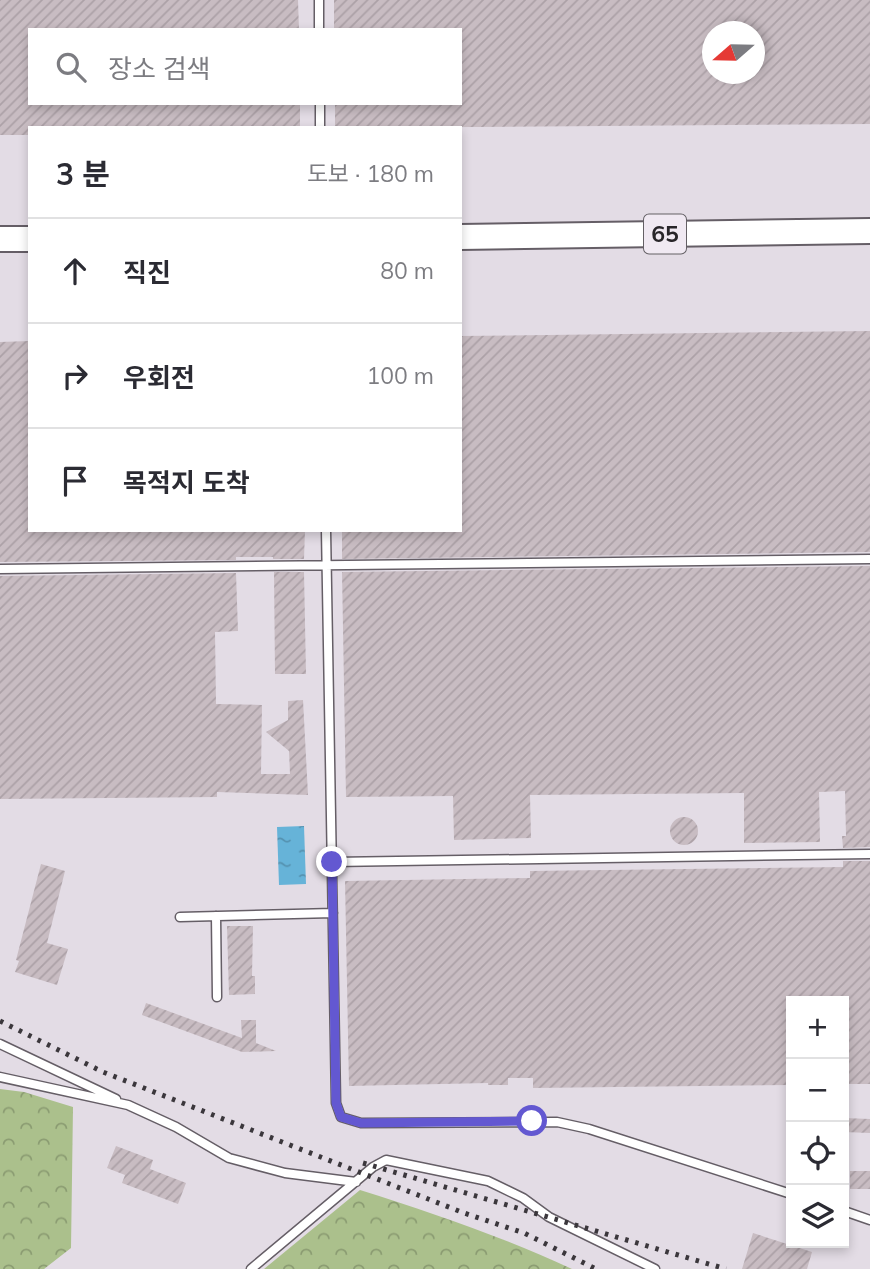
<!DOCTYPE html>
<html lang="ko">
<meta charset="utf-8">
<style>
:root{--surface:#fff;--page:#f2f2f3;--text:#2b2b33;--muted:#7c7c81;--line:#e1e1e2}
body{margin:0;font-family:Mulish,"Noto Sans KR",sans-serif;background:var(--page);color:var(--text)}
.controls{position:absolute;right:21px;bottom:21px;display:grid;overflow:hidden;border-radius:0px;box-shadow:0 4px 10px #0003}
.controls button{width:63px;height:63px;display:grid;place-items:center;padding:0;border:0;border-bottom:2px solid var(--line);background:var(--surface);color:var(--text);font:35px sans-serif}
.compass{position:absolute;left:702px;top:21px;width:63px;height:63px;border-radius:50%;background:var(--surface);box-shadow:0 4px 10px #0003;rotate:250deg}
.stop{position:absolute;width:21px;height:21px;margin:-16px;border:5px solid #6358d1;border-radius:50%;background:#fff}
.stop.end{background:#6358d1;border-color:#fff;box-shadow:0 2px 7px #0008}
.list{margin:0;padding:0;list-style:none}
h2{display:flex;justify-content:space-between;align-items:center;height:91px;margin:0;padding:0 28px;font-size:30px}
h2 small{font-size:23px;font-weight:400;color:var(--muted)}
.list li{display:grid;grid-template-columns:46px 1fr auto;gap:21px;align-items:center;box-sizing:border-box;height:105px;padding:0 28px;border-top:2px solid var(--line)}
.list b{display:block;font-size:26px;white-space:nowrap}
.list em{font-size:23px;font-style:normal;color:var(--muted)}
.icon{flex:none;width:38px;height:38px;fill:none;stroke:currentColor;stroke-width:2;stroke-linecap:round;stroke-linejoin:round}
.map{position:relative;flex:none;width:870px;height:1269px;overflow:hidden}
.search{position:absolute;background:var(--surface);box-shadow:0 4px 10px #0003;left:28px;top:28px;width:434px;height:77px;display:flex;align-items:center;gap:18px;box-sizing:border-box;padding:0 24px;border-radius:0px;color:var(--muted);font-size:26px}
.panel{position:absolute;background:var(--surface);box-shadow:0 4px 10px #0003;left:28px;top:126px;width:434px;height:406px;border-radius:0px}
.map>svg:first-child{display:block}
.forest{fill:url(#forest-crowns)}
.water{fill:url(#water-ripples)}
.building{fill:url(#building-hatch);fill-rule:evenodd}
.lines{fill:none;stroke-linecap:round;stroke-linejoin:round}
.lane-casing{stroke:#655e66;stroke-width:11}
.primary-casing{stroke:#655e66;stroke-width:28}
.lane{stroke:#fff;stroke-width:8}
.primary{stroke:#fff;stroke-width:24}
.rail{stroke:#3b373c;stroke-width:5;stroke-dasharray:3.5 7;stroke-linecap:butt}
.route{stroke:#6358d1;stroke-width:9}
.labels{text-anchor:middle;stroke-width:5;stroke-linejoin:round;paint-order:stroke}
.shield{fill:#f0e9f2;stroke:#646065;stroke-width:2}
.shield-label{font-size:23px;font-weight:bold;fill:#282529}
</style>
<div class="map">
<svg width="870" height="1269" viewBox="0 0 870 1269">
<defs>
<pattern id="forest-crowns" width="20" height="18" patternUnits="userSpaceOnUse" patternTransform="scale(1.75)"><rect width="20" height="18" fill="#abc08c"/><path d="M2 6a3 3 0 1 1 6 0M12 15a3 3 0 1 1 6 0" fill="none" stroke="#8b9c72"/></pattern>
<pattern id="water-ripples" width="26" height="14" patternUnits="userSpaceOnUse" patternTransform="scale(1.75)"><rect width="26" height="14" fill="#66b3d8"/><path d="M2 4q2-2 4 0t4 0M15 11q2-2 4 0t4 0" fill="none" stroke="#5491af"/></pattern>
<pattern id="building-hatch" width="6" height="6" patternUnits="userSpaceOnUse" patternTransform="scale(1.75)"><rect width="6" height="6" fill="#c8bcc2"/><path d="M-1 1l2-2M0 6l6-6M5 7l2-2" fill="none" stroke="#aca1a7"/></pattern>
</defs>
<rect width="100%" height="100%" fill="#e3dce5"/>
<!-- forest -->
<path class="forest" d="M 0,1089 L 24,1092 L 73,1107 L 71,1248 L 44,1269 L 0,1269 Z
M 360,1190 C 433,1213 503,1237 572,1269 L 264,1269 Z"/>
<!-- water -->
<path class="water" d="M 304,826 L 306,884 L 279,885 L 277,827 Z"/>
<!-- building -->
<path class="building" d="M 0,0 L 298,0 L 299,30 L 30,30 L 30,103 L 300,103 L 300,128 L 30,128 L 30,135 L 0,135 Z
M 334,0 L 870,0 L 870,124 L 335,128 L 335,103 L 460,103 L 460,30 L 334,30 ZM 712,32 L 754,32 L 754,74 L 712,74 Z
M 870,331 L 870,552 L 342,559 L 342,530 L 460,530 L 460,336 Z
M 30,341 L 30,530 L 305,530 L 304,559 L 273,559 L 273,557 L 236,557 L 236,560 L 0,562 L 0,342 Z
M 870,566 L 870,847 L 843,848 L 842,836 L 846,836 L 845,791 L 819,792 L 820,842 L 744,843 L 744,793 L 530,795 L 531,838 L 454,840 L 453,796 L 346,797 L 342,572 Z
M 274,572 L 304,572 L 306,674 L 275,674 Z
M 236,573 L 238,631 L 215,632 L 216,704 L 262,705 L 261,774 L 290,774 L 289,751 L 266,732 L 288,720 L 288,701 L 303,700 L 308,795 L 217,792 L 217,797 L 0,799 L 0,576 Z
M670 831a14 14 0 1 1 28 0a14 14 0 1 1-28 0Z
M 843,861 L 870,861 L 870,1084 L 844,1084 L 844,1001 L 791,1001 L 791,1085 L 533,1088 L 533,1078 L 508,1078 L 508,1085 L 488,1085 L 488,1083 L 349,1086 L 345,881 L 530,878 L 530,871 L 843,867 Z
M 41,864 L 65,871 L 47,943 L 68,949 L 57,985 L 15,972 L 19,961 L 16,960 Z
M 227,926 L 253,926 L 252,976 L 255,976 L 255,994 L 229,995 Z
M 146,1003 L 242,1038 L 241,1020 L 256,1020 L 256,1043 L 276,1051 L 242,1052 L 142,1015 Z
M 844,1118 L 870,1119 L 870,1133 L 844,1132 Z
M 116,1146 L 153,1160 L 150,1169 L 186,1183 L 178,1204 L 122,1183 L 125,1175 L 107,1168 Z
M 850,1171 L 870,1171 L 870,1189 L 850,1189 Z
M 753,1233 L 812,1252 L 807,1269 L 742,1269 Z"/>
<g class="lines">
<defs>
<path id="lane" d="M 319,0 L 319,30
M 320,103 L 320,128
M 326,530 L 336,1103 L 341,1117 L 361,1123 L 557,1122 L 589,1129 L 791,1194
M 0,569 L 870,559
M 333,862 L 870,854
M 216,916 L 217,997
M 180,917 L 333,913
M 0,1044 L 116,1099
M 0,1077 L 128,1105 L 176,1127 L 229,1158 L 285,1173 L 356,1182
M 844,1211 L 870,1220
M 251,1269 L 373,1167 L 386,1160 L 488,1181 L 523,1198 L 549,1217 L 655,1269"/>
<path id="primary" d="M 460,237 L 870,231
M 0,239 L 30,239"/>
</defs>
<!-- lane casing -->
<use href="#lane" class="lane-casing"/>
<!-- primary casing -->
<use href="#primary" class="primary-casing"/>
<!-- lane -->
<use href="#lane" class="lane"/>
<!-- primary -->
<use href="#primary" class="primary"/>
<!-- rail -->
<path class="rail" d="M 0,1021 L 103,1072 L 464,1213 L 524,1233 L 596,1269
M 363,1163 L 726,1269"/>
</g>
<g class="lines">
<!-- route -->
<path class="route" d="M 332,862 L 336,1103 L 341,1117 L 361,1123 L 532,1121"/>
</g>
<g class="labels">
<!-- shield labels -->
<rect class="shield" x="644" y="214.5" width="42" height="39" rx="5"/>
<g class="shield-label">
<text x="665" y="242">65</text>
</g>
</g>
</svg>
<div class="controls">
<button>+</button>
<button>−</button>
<button><svg class="icon" aria-label="locate" viewBox="0 0 24 24"><circle cx="12" cy="12" r="6"/><path d="M12 2v4M12 18v4M2 12h4M18 12h4"/></svg></button>
<button><svg class="icon" aria-label="layers" viewBox="0 0 24 24"><path d="M12 4l9 5-9 5-9-5zM3 14l9 5 9-5"/></svg></button>
</div>
<svg class="compass" viewBox="-18 -18 36 36"><path d="M0-13l5 13h-10z" fill="#e53935"/><path d="M0 13l5-13h-10z" fill="#7c7c81"/></svg>
<div class="stop" style="left:532px;top:1121px"></div>
<div class="stop end" style="left:332px;top:862px"></div>
<div class="search"><svg class="icon" aria-label="search" viewBox="0 0 24 24"><circle cx="10" cy="10" r="6"/><path d="M15 15l6 6"/></svg>장소 검색</div>
<section class="panel">
<h2>3 분<small>도보 · 180 m</small></h2>
<ul class="list">
<li><svg class="icon" aria-label="ahead" viewBox="0 0 24 24"><path d="M12 20V5M6 11l6-6 6 6"/></svg><div><b>직진</b></div><em>80 m</em></li>
<li><svg class="icon" aria-label="right" viewBox="0 0 24 24"><path d="M7 20v-9h11M14 6l5 5-5 5"/></svg><div><b>우회전</b></div><em>100 m</em></li>
<li><svg class="icon" aria-label="arrive" viewBox="0 0 24 24"><path d="M6 21V4h12l-3 4 3 4H6"/></svg><div><b>목적지 도착</b></div></li>
</ul>
</section>
</div>
